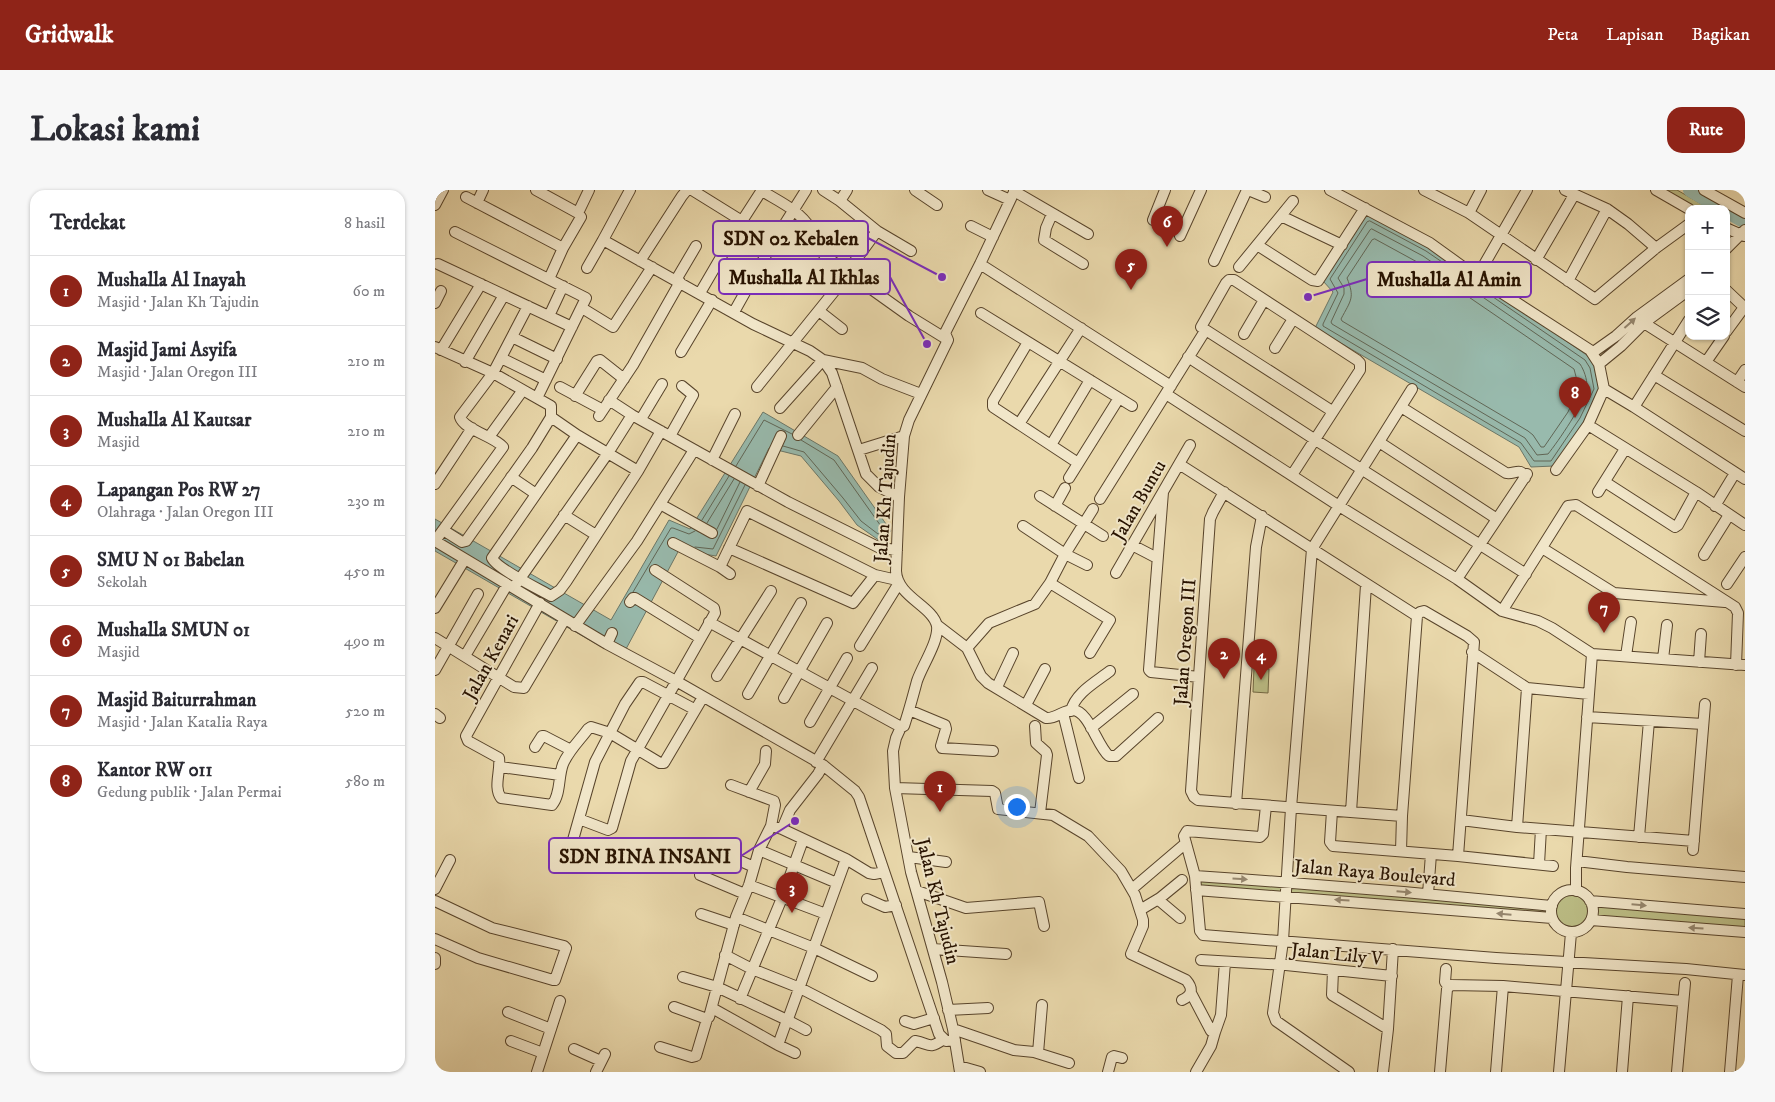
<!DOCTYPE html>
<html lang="id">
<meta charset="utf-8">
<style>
:root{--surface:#fff;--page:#f7f7f7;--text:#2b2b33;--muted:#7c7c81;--line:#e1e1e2;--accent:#8f2418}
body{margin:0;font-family:"IM FELL DW Pica",serif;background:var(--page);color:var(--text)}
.controls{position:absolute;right:15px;top:15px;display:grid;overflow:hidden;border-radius:10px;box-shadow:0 1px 4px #0004}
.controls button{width:45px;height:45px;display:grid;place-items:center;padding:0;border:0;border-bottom:1px solid var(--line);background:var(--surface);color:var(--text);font:25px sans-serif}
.you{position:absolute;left:581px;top:616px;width:18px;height:18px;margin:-12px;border:4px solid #fff;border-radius:50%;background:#1a73e8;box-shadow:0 0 0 8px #1a73e833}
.badge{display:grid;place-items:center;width:32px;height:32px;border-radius:50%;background:var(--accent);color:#fff;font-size:16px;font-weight:700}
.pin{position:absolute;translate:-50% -41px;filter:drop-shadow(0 1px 2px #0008)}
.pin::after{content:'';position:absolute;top:26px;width:18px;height:15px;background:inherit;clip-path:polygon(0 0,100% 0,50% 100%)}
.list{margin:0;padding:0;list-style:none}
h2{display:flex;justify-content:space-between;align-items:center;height:65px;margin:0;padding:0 20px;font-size:21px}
h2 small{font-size:16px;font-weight:400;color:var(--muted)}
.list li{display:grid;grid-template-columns:32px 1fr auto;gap:15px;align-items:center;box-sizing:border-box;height:70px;padding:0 20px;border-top:1px solid var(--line)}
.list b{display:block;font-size:19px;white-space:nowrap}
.list p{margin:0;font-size:16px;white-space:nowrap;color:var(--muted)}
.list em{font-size:16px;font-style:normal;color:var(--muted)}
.icon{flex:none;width:28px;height:28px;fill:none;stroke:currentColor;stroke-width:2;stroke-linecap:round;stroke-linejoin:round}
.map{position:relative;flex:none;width:1310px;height:882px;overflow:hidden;border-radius:15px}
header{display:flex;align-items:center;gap:30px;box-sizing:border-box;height:70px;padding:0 25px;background:var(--accent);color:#fff}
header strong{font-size:24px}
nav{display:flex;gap:28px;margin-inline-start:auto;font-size:18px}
.intro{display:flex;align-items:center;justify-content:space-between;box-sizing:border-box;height:120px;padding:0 30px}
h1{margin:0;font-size:35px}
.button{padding:12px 22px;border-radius:15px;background:var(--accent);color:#fff;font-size:18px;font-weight:700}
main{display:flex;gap:30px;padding:0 30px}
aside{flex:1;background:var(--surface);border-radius:15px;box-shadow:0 1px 4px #0004}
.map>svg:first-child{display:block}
.green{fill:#bcbe86;stroke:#726843}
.water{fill:#98baad;stroke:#6b7768}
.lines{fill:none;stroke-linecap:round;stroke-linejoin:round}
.shore{stroke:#606656;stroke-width:1}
.river{stroke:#98baad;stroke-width:14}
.minor-casing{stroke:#58442b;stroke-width:12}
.minor{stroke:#f1e6c9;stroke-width:10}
.oneway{fill:#96876f}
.labels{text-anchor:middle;stroke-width:4;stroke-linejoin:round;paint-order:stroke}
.street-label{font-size:19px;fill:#271200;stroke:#f1e6c9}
.leader{fill:none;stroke:#7b2cbf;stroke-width:2}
.callout-dot{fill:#7b2cbf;stroke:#f1e6c9;stroke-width:2}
.callout{fill:#f1e6c9;stroke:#7b2cbf;stroke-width:2}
.callout-label{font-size:20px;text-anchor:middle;font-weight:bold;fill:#271200}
</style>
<header>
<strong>Gridwalk</strong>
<nav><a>Peta</a><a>Lapisan</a><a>Bagikan</a></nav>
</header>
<div class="intro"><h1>Lokasi kami</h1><a class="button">Rute</a></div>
<main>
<aside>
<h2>Terdekat<small>8 hasil</small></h2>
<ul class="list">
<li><span class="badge">1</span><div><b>Mushalla Al Inayah</b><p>Masjid · Jalan Kh Tajudin</p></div><em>60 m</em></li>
<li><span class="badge">2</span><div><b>Masjid Jami Asyifa</b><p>Masjid · Jalan Oregon III</p></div><em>210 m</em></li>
<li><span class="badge">3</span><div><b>Mushalla Al Kautsar</b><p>Masjid</p></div><em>210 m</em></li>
<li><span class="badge">4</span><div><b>Lapangan Pos RW 27</b><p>Olahraga · Jalan Oregon III</p></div><em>230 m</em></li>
<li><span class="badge">5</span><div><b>SMU N 01 Babelan</b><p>Sekolah</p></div><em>450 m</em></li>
<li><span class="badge">6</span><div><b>Mushalla SMUN 01</b><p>Masjid</p></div><em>490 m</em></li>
<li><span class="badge">7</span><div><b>Masjid Baiturrahman</b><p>Masjid · Jalan Katalia Raya</p></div><em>520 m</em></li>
<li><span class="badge">8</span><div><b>Kantor RW 011</b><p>Gedung publik · Jalan Permai</p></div><em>580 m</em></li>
</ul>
</aside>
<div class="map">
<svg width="1310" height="882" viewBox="0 0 1310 882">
<rect width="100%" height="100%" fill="#ead9ac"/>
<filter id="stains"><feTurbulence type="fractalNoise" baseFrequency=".004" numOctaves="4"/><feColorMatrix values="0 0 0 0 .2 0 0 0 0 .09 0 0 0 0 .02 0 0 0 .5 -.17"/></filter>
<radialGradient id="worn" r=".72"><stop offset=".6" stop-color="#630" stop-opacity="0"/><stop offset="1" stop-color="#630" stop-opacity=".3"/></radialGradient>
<!-- green -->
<path class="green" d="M 1221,0 L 1242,0 L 1275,19 L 1254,19 Z
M 819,478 L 834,479 L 833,503 L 818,502 Z
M 760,686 L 1117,716 C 1127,699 1141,695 1155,711 L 1310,724 L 1310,742 L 1156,730 C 1149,740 1137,747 1124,738 C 1122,736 1119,731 1117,728 L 761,700 Z"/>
<!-- water -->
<path class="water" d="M 932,23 L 994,57 L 1153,166 L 1159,176 L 1164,199 L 1149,231 L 1119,276 L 1096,277 L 1084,257 L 880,138 L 898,102 L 888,91 Z
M 328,222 L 403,266 L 456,341 L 445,351 L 422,335 L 404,311 L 366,266 L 334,258 L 281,366 L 244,360 L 191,459 L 165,456 L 0,361 L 0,329 L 176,430 L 234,330 L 255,339 Z"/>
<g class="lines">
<!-- shore -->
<path class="shore" d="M 935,31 L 991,61 L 1150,170 L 1155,178 L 1159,199 L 1145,228 L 1116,271 L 1099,271 L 1086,253 L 888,136 L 888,134 L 903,103 L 895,89 L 932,32 Z
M 937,39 L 988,66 L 1145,174 C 1149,180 1152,189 1152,196 C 1152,210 1122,253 1113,264 L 1102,265 L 1090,248 L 897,134 L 896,132 L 909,104 L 909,98 L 903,88 L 935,40 Z
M 940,49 L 984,73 L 1139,179 L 1144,198 L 1133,222 L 1109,257 L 1106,257 L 1098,245 L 1093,241 L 907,131 L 906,129 C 916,110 920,108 912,88 L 937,50 Z
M 348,256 L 369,262 L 408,308 L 426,331 L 443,344 L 446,344 L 448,339 L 399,270 L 366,250
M 301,276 L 329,230 L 357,244
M 267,330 L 294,286
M 272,333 L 299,289
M 282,339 L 305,292
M 260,357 L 278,359 L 310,295
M 198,402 L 236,338 L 238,338 L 254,344 L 260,341"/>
<!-- river -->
<path class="river" d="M 1255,0 L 1287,19
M 1291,21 L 1310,32"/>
<defs>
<path id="minor" d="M 101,0 L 143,23 L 146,27 L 128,58 L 114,89
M 195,0 L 168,50 L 318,134 L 375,161 L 388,170 L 397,183 L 431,284 L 444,297 L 464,307
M 257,0 L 307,31
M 388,0 L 405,11 L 442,41
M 480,0 L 502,15
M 553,0 L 575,10
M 813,0 L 830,7
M 895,0 L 995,53 L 1042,87 L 1155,160 L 1164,174 L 1169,199 L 1153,235 L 1121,280
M 989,0 L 1034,23 L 1160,109 L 1221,58 L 1254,34
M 1130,0 L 1172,19 L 1193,34 L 1221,58
M 1221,0 L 1254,19
M 1269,0 L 1310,23
M 327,1 C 345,12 364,20 376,39 C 381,48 383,58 390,66 L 474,126 L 513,150
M 579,1 L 653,44
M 31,7 L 128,58
M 405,11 L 412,0
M 42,13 L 48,0
M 0,15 L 8,0
M 143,23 L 154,0
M 1034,23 L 1046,0
M 617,24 L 611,38 L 609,50 L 648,74
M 846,26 L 907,55
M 718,30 L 730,0
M 536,36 L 558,47
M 1291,38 L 1309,46
M 20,42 L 151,108 L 102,208
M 745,46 L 766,0
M 822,55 L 877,90 L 883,91 L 930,18
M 1291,59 L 1310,40
M 1101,70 L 1139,5
M 205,71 L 247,6 L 252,0
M 779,71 L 812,0
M 3,74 L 137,137
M 545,74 L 736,196
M 804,77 L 858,11
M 152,78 L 168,50
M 412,82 L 442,41 L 476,61
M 1042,87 L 1092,0
M 241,90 L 261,56
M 1133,91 L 1172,19
M 1291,100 L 1310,118
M 265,103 L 307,31 L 327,0
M 0,113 L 6,101
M 147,118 L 178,137 L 217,77
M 384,121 L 407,139
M 299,122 L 336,56 L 371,0
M 546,123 L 697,216
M 114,126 L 128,96
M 1209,133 L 1310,197
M 1291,142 L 1310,116
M 809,144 L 829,110
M 77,147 L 122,169
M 593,152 L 558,211 L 558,217 L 643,273
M 0,157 L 58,183 L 116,216 L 116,227 L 142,245 L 203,281
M 840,158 L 858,129
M 6,160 L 46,94
M 246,162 L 277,110
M 1157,163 L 1181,146 L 1202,127 L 1254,89
M 753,167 L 879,249 L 1091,384
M 66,168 L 111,190
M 30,172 L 69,105
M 1271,172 L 1289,146
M 1164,174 L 1186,156 L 1209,133 L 1254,100
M 1219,185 L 1310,241
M 1302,192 L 1310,180
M 125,197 L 168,220
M 322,197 L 414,83
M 1169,199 L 1199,217 L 1310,289
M 731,204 L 904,316 L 1022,389 L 1067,421 L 1103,431 L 1117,438 L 1157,464 L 1310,475
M 140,206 L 162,171 L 165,170 L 189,189
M 174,210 L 197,225 L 353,312 L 445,358 L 462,360
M 966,217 L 1071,283 C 1079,285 1086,276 1090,288
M 1199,217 L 1254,130
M 345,218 L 388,170 L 427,178 L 447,189 L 486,204
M 164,226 L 198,175 L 245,92
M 206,229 L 227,194
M 584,234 L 646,138
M 1153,235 L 1261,302 L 1310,335
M 142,245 L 57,368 C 62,379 104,399 116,406 L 125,400 L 131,392 L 203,281 L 226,241
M 363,245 L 402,197
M 235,246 L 258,205 L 247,196
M 54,247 L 88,200
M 944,252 L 1062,329
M 616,255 L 655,190
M 424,260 L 469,246
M 277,270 L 300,224
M 744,274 L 982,426
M 857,285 L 925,180 L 925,173 L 922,170 L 799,90 L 794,90 L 791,93 L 766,137 L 897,221
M 76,287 L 101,304
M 634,288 L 684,208
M 1170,292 L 1240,337 L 1243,335 L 1261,302
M 0,294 L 37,238
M 323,296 L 346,246
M 728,302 L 714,480 L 716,482 L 764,487
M 789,302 L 778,322 L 775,329 L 756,601 L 759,607 L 763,610 L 967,626
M 1163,302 L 1190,259
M 605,306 L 668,346
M 665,309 L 770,141
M 225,314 L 277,343
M 620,316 L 630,298
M 1280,316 L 1300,283
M 129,325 L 161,345
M 588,336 L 630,364 L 658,319
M 8,340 L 27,352 L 31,351 L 97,258 L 116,227
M 0,351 L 172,454 L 241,491 L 388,575 L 420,601 L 424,607 L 504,844 L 511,851 L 520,850
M 0,351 L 68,257 C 59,246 29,240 25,227 L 58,183 L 93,116
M 238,353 L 285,377 L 295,384
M 697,355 L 722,368
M 294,358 L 418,413 L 440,385
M 1107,358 L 1179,403 L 1290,412
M 1269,365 L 1294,325
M 285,377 L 312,321 L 440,385 L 462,390
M 681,383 L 755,255
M 1022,389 L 1092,284
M 82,393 L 173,263 L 197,225
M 615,393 L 675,430 L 655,463
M 1292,394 L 1310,367
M 195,412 L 198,408 L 200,408 L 265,448
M 105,413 L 31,546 L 33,551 L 64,568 C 66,581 58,597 66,608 L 117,615 C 126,604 123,587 128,574 C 134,560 145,550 153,539 L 156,537 L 175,543 L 225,573 L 229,573 L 268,507
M 0,418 L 30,369
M 1067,421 L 1133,316 L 1141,315 L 1300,417 L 1303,423 L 1301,475
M 274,432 L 466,537
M 502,435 L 532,458 L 546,486 L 553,493 L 611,528 C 621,529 628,520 638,520 C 654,521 662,556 674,566 L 681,566 L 723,528
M 140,436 L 202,351 L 259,260
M 0,448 L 79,497 L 89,498 L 130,429
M 172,454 L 177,443
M 425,456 L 464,393
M 532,458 L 554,433 L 600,414 L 615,393 L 630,364 L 652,375
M 1037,462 L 1092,498 L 1154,504
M 30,466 L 72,395
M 1191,466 L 1196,432
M 1228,469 L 1232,435
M 1264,472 L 1266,444
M 0,480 L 43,404
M 282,486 L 336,401
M 562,497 L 578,463
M 313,504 L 366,413
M 349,508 L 392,433
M 591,515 L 610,479
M 474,520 L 510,535 L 511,539 L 506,556 L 507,558 L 558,561
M 636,521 C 640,503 661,492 675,481
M 628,523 L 644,588
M 0,524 L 5,528
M 1152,527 L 1268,534
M 375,532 L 412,468
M 600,536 L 601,553 L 611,562 L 612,565 L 605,623
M 656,538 L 698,504
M 100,557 L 107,546 L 109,546 L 136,560
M 381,572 L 437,478
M 65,577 L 125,585
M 296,595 L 339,611 L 340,615 L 336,636
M 460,598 L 557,601 L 560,603 L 563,619 L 618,625 L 653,646 L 686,681 L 700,705 L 708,730 L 708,736 L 696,764 L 751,790 C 758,798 758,805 747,810
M 314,602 L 330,574 L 331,561
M 801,614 L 821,357 L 827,326
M 831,616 L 828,644 L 825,647 L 752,641 L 749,646 L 760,686 L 765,741 L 768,745 L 1061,768 L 1251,779 L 1310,785
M 897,621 L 895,652 L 898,656 L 1023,666 L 1118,676
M 916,622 L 931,395
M 144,629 L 173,640 L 177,638 L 196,571 L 280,423 L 279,418 L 220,380
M 1026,630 L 1082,637 L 1259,651
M 1082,637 L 1092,498
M 347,639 L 355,620 L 383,584 L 388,575
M 1204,647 L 1214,531
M 276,658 L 319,677
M 324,660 L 402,693
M 1258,660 L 1270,514
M 966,661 L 967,626 L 982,426 L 985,422 L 989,421 L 1032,446 L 1039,452 L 1023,666
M 474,667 L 511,672
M 1142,671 L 1192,677 L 1310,687
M 1104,674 L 1106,639
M 173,676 L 137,661 L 136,657 L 160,572 L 190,514 L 205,492 L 208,492 L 259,519
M 265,685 L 310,704
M 760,686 C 879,694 998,704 1117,716
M 314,695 L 391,724
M 0,699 L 15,670
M 697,699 L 751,653
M 761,700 L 1117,728
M1116 721a21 21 0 1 1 42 0a21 21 0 1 1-42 0Z
M 482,701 L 531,718 L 604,712 L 609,736
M 1141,701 L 1141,678 L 1157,464
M 993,704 L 996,664
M 725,708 L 726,712 L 745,728
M 432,709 L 450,717 L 461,715
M 0,711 L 57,738 L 129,756 L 131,758 L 120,790 L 118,790 L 43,768 L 0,749
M 1155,711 L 1310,724
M 705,720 L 725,708 L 747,690
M 266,724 L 299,735
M 301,727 L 379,758 L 437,786
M 1156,730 L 1310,742
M 498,759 L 571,764
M 290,765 L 317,779 L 365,798 L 446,840 L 451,844 L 452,856 L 461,863 L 468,863 L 480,851 C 496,854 493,860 509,849
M 0,768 L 0,774
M 766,770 L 851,775 L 957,786
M 1011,779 L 1010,792 L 1013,796
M 898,781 L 897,805 L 953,839
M 248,787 L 282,797 L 350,829 L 353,829 L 411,669
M 756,803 L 776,841 L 780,842 L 786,825 L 790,772
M 305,809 L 347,708 L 368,650
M 239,817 L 272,829 L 274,827 L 301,727 L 314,695 L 324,660 L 336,636 L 347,639 L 411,669 L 434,683 L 439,684 L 449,682
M 277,818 L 343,855
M 513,820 L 553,818
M 73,822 L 116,839
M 470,831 L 479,834 L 499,828
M 518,839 L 579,860 L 599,862 L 634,873
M 76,851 L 108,863
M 225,857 L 257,867 L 261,866 L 272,829
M 139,859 L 166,871
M 360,863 L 343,855 L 352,830 L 371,840
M 603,863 L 607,815
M 524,876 L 545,882
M 102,882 L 125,811
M 161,882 L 170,864
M 525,882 L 518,839 L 507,792 L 476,682 L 460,598 L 458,561 L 461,548 L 466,537 L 469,536 C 474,521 478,506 482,491 C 487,476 504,451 502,436 C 498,416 462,407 461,381 L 464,307 L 469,246 L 474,230 L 513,150 L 510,143 L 545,74 L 580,0
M 673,882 L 677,867 L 679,866 L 687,868
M 761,882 L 776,856 L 780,842
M 914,882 L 841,831 L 838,823 L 848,751 L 856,618 L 877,359 L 977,199
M 948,882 L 953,839 L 958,759
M 1005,882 L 1012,799 L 1016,795 L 1068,796 L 1248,811
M 1061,882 L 1068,796
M 1124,882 L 1136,743
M 1187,882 L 1193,806
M 1242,882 L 1250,793
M 1295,882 L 1303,785"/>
</defs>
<!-- minor casing -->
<use href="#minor" class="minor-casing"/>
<!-- minor -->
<use href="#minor" class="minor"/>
</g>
<!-- one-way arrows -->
<defs><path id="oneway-solid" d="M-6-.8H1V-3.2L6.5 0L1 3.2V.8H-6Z" transform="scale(1.25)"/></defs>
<g class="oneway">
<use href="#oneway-solid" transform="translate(1195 133) rotate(-42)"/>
<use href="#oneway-solid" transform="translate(805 689) rotate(4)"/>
<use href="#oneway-solid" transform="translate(969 702) rotate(5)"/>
<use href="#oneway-solid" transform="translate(907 710) rotate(-176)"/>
<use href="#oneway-solid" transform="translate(1204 715) rotate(5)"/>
<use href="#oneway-solid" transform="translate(1069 724) rotate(-175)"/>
<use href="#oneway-solid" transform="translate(1261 738) rotate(-176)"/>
</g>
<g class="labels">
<!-- street labels -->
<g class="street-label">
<text transform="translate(449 308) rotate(-86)" y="7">Jalan Kh Tajudin</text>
<text transform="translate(703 310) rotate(-60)" y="7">Jalan Buntu</text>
<text transform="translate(749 452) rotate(-86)" y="7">Jalan Oregon III</text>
<text transform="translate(55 467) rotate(-61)" y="7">Jalan Kenari</text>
<text transform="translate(940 682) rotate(5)" y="7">Jalan Raya Boulevard</text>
<text transform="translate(504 711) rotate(76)" y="7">Jalan Kh Tajudin</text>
<text transform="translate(902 763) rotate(6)" y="7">Jalan Lily V</text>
</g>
</g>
<!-- callouts -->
<path class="leader" d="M507 87L433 48M492 154L455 87M873 107L932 89M360 631L306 666"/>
<g class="callout-dot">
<circle cx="507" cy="87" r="5"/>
<circle cx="492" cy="154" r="5"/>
<circle cx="873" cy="107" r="5"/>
<circle cx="360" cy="631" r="5"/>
</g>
<g class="callout">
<rect x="278" y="31" width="155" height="35" rx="5"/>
<rect x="284" y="69" width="171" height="35" rx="5"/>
<rect x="932" y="72" width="164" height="35" rx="5"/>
<rect x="114" y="648" width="192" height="35" rx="5"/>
</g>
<g class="callout-label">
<text x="356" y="55">SDN 02 Kebalen</text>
<text x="369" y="94">Mushalla Al Ikhlas</text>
<text x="1014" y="96">Mushalla Al Amin</text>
<text x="210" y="673">SDN BINA INSANI</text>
</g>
<rect width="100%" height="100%" filter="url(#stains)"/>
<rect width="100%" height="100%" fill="url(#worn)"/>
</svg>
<div class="controls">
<button>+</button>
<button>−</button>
<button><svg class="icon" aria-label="layers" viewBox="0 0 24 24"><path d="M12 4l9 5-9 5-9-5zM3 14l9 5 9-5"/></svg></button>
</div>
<div class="you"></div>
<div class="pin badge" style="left:505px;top:622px">1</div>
<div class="pin badge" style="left:789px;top:489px">2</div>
<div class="pin badge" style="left:357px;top:723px">3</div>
<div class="pin badge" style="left:826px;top:490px">4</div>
<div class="pin badge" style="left:696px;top:100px">5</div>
<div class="pin badge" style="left:732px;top:57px">6</div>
<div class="pin badge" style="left:1169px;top:443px">7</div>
<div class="pin badge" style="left:1140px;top:228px">8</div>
</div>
</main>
